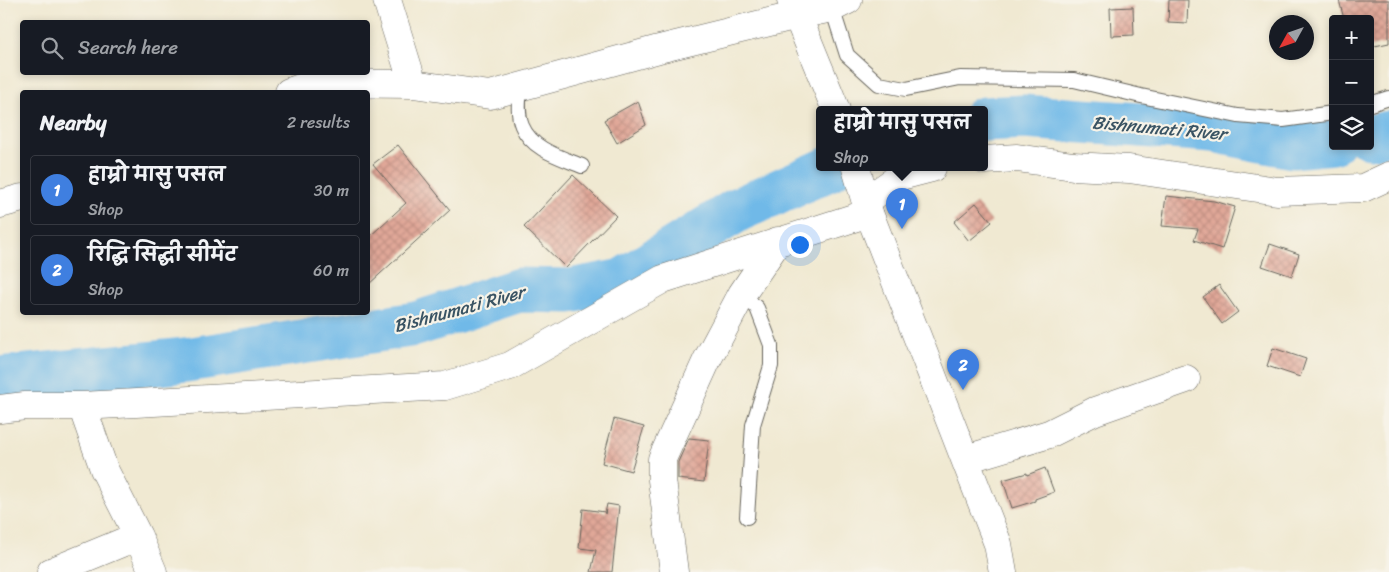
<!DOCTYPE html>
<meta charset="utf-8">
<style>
:root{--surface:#171b24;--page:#20242c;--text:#f1f3f6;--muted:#9ea1a6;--line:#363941;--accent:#2563eb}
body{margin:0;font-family:Sriracha,"Playpen Sans Deva",sans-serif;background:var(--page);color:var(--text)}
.controls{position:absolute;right:15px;top:15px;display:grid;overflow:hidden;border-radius:5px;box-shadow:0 2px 8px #0003}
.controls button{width:45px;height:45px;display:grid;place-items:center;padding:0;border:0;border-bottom:1px solid var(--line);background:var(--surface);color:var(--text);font:25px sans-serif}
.compass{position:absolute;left:1269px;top:15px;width:45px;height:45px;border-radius:50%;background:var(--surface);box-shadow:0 2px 8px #0003;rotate:230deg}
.you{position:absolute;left:799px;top:244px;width:18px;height:18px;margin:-12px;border:4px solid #fff;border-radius:50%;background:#1a73e8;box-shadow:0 0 0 8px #1a73e833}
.badge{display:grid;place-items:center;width:32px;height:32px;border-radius:50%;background:var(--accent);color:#fff;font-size:16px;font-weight:700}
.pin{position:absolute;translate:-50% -41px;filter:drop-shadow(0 1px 2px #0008)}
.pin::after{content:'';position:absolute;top:26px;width:18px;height:15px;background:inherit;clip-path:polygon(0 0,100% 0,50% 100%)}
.popup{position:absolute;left:816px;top:106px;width:172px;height:65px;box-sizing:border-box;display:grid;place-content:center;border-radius:5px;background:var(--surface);filter:drop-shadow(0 1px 4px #0005);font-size:16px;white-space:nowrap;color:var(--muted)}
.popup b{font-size:19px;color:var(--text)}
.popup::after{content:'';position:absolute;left:50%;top:100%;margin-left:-10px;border:10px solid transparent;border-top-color:var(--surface)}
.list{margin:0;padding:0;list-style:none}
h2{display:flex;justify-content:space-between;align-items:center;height:65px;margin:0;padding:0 20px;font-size:21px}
h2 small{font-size:16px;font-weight:400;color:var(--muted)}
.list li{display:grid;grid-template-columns:32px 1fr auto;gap:15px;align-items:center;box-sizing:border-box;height:70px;margin:0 10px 10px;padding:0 10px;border:1px solid var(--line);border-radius:5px}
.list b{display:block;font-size:19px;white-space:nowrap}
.list p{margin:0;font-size:16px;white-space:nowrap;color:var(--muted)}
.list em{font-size:16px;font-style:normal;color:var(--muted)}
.icon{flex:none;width:28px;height:28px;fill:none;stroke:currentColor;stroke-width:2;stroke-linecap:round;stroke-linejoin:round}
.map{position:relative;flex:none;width:1389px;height:572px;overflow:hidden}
.search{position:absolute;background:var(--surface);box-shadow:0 2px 8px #0003;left:20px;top:20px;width:350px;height:55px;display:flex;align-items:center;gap:12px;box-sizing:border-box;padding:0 18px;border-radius:5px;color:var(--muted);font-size:19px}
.panel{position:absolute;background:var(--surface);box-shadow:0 2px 8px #0003;left:20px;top:90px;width:350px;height:225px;border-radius:5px}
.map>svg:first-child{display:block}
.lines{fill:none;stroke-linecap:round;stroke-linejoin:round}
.river{stroke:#70b9e8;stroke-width:45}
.building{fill:url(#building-cross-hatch)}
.service-casing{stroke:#66645c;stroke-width:16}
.minor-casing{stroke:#66645c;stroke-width:29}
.tertiary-casing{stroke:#66645c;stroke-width:29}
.service{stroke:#fff;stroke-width:14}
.minor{stroke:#fff;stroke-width:28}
.tertiary{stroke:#fff;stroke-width:28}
.labels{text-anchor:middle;stroke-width:4.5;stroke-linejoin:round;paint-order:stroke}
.water-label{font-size:18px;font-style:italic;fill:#395363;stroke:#f7f3e8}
</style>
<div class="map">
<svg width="1389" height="572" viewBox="0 0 1389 572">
<defs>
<pattern id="building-cross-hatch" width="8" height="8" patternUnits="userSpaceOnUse" patternTransform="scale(1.25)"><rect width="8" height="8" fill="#e0a798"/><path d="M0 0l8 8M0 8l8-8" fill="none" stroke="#c08f82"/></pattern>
</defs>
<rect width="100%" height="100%" fill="#f7f3e8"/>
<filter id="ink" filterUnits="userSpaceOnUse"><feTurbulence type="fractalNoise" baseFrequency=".02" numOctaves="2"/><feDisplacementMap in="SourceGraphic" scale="10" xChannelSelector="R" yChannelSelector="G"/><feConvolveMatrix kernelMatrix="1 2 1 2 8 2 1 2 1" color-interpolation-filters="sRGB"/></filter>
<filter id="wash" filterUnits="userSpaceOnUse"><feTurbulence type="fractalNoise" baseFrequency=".0096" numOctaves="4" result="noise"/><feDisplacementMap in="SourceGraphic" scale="20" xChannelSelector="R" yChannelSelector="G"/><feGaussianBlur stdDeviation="1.12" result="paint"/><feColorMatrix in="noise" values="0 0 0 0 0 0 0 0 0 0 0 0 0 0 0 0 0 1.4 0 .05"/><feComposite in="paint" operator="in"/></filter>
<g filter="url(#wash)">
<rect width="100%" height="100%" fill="#f0e9d2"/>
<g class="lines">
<!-- river -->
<path class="river" d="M 984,119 L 1024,117 L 1212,130 L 1292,146 L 1333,142
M 1370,137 L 1389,133
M 0,379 L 186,360 L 416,324 L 519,290 L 570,291 L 622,281 L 737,210 L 831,168"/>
</g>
<g id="blocks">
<!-- building -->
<path class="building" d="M 1169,0 L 1188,0 L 1187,23 L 1168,22 Z
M 1339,0 L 1389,0 L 1389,43 L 1370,47 L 1370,19 L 1344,19 Z
M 1133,7 L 1134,35 L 1111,36 L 1110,8 Z
M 638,101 L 646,125 L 617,143 L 604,120 Z
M 398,145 L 450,210 L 368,285 L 368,238 L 406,203 L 373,164 Z
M 573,175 L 616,216 L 566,268 L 524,227 Z
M 1166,196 L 1214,201 L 1235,207 L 1222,249 L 1194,240 L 1198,229 L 1162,226 Z
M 976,203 L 992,222 L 969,241 L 954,222 Z
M 1270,244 L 1299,254 L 1292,276 L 1262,266 Z
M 1219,285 L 1238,312 L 1222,324 L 1203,297 Z
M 1273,348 L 1306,359 L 1300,377 L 1267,366 Z
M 614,419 L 644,427 L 631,471 L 602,463 Z
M 689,438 L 709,440 L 704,482 L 678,479 L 678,462 Z
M 1045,468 L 1054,492 L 1035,499 L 1035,501 L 1012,508 L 1003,480 L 1027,473 L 1027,475 Z
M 607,504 L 619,506 L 612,572 L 591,572 L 596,550 L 579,548 L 583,509 L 605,512 L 605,514 Z"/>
</g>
</g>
<g filter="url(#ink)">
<use href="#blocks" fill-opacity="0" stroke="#66645c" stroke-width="1"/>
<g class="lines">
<defs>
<path id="service" d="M 832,8 L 847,55 L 879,84 L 906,89 L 960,78 L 1074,80 L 1141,96 L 1238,116 L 1283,120 L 1333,113
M 520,87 C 519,99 517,114 522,126 C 532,150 560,157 582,166
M 1370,104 L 1389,98
M 742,294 L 757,308 L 771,345 L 771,366 L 753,425 L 747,517"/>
<path id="minor" d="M 387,0 L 413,84
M 289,92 L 315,83 L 413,84 L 490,95 L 659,49 L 798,15
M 984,160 L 1017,158 L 1073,166 L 1129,169 L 1277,191 L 1363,188 L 1389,176
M 866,201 L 901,176 L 932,168
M 0,204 L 22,198
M 82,406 L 445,386 L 510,366 L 663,279 L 869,213
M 0,409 L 25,406 L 82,406 L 104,469 L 138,536 L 153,572
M 966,459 L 1049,434 L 1095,411 L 1186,379
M 51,572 L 138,536
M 674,572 L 662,480 L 662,459 L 707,360 L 742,294 L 778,241"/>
<path id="tertiary" d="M 791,0 L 836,110
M 798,15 L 832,8 L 848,0
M 856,168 L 869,213 L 998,544 L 1003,572"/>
</defs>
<!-- service casing -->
<use href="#service" class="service-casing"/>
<!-- minor casing -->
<use href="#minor" class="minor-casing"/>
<!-- tertiary casing -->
<use href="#tertiary" class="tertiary-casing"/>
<!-- service -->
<use href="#service" class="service"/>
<!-- minor -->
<use href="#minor" class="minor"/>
<!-- tertiary -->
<use href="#tertiary" class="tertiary"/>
</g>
</g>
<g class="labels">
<!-- water labels -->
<g class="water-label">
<text transform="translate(1159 128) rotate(5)" y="6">Bishnumati River</text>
<text transform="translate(459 309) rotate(-15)" y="6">Bishnumati River</text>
</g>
</g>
</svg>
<div class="controls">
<button>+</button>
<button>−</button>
<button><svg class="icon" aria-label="layers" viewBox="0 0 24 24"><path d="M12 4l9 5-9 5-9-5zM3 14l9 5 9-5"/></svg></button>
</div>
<svg class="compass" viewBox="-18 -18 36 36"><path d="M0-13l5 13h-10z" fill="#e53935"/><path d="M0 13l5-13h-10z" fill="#9ea1a6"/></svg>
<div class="you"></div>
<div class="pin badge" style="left:902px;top:229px;background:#3f7fe0">1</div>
<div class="popup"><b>हाम्रो मासु पसल</b>Shop</div>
<div class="pin badge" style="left:963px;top:390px;background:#3f7fe0">2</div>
<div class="search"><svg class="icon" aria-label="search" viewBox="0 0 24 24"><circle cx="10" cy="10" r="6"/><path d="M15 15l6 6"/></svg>Search here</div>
<section class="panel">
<h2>Nearby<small>2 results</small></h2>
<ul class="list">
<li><span class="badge" style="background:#3f7fe0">1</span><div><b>हाम्रो मासु पसल</b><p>Shop</p></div><em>30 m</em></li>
<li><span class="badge" style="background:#3f7fe0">2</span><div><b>रिद्धि सिद्धी सीमेंट</b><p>Shop</p></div><em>60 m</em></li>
</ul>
</section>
</div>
